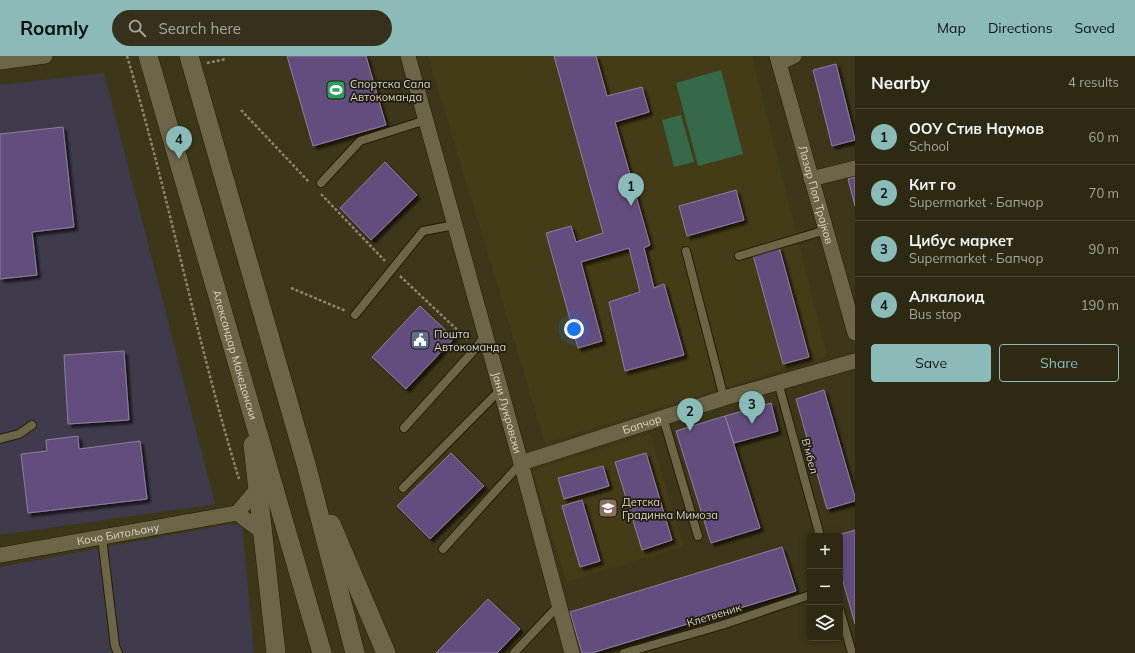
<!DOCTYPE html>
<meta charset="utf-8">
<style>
:root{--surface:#2e2913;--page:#36311c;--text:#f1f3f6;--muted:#a7a6a0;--line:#494533;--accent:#8bbbb9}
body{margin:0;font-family:Mulish,sans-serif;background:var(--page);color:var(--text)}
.controls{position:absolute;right:12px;bottom:12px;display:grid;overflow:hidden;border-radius:4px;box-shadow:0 2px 10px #0003}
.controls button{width:36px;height:36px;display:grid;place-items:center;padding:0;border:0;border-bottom:1px solid var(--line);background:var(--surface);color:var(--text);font:20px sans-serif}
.you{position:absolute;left:574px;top:273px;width:14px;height:14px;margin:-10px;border:3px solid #fff;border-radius:50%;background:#1a73e8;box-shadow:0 0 0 6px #1a73e833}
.badge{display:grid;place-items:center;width:26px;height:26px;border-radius:50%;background:var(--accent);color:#111;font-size:13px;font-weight:700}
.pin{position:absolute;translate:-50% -33px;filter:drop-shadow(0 1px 2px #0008)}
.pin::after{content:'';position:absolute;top:21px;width:14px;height:12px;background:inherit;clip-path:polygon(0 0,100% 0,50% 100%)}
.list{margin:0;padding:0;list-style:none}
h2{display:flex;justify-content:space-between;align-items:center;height:52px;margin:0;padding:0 16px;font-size:17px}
h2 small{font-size:13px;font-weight:400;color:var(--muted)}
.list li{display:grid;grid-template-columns:26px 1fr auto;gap:12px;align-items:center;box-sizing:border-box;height:56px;padding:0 16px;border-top:1px solid var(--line)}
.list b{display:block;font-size:15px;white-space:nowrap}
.list p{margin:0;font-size:13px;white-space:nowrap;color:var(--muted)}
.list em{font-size:13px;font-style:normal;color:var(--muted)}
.actions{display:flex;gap:8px;padding:12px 16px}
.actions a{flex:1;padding:9px 0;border:1px solid var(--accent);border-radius:4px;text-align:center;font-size:14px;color:var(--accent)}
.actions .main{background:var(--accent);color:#111}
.icon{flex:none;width:22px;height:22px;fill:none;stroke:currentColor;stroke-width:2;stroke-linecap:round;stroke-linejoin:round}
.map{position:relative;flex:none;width:855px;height:597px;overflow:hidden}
header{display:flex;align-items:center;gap:24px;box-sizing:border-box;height:56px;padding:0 20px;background:var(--accent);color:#111}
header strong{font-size:19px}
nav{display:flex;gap:22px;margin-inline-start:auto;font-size:14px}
.search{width:280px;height:36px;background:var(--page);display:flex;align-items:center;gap:10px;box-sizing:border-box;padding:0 14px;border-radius:22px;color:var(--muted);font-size:15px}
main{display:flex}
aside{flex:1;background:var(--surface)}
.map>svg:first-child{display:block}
.industrial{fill:#403b4c}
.built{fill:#443c16}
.green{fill:#35694a}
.building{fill:#634d7f;stroke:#8c809d;filter:url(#shadow)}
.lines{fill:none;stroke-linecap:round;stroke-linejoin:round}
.service-casing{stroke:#241e01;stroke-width:10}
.minor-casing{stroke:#241e01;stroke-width:16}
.tertiary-casing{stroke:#241e01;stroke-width:20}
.path{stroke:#8a856e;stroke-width:2.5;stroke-dasharray:3 2;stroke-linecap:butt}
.service{stroke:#6c6547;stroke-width:8}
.minor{stroke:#6c6547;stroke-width:15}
.tertiary{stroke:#6c6547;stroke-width:19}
.labels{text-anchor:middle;stroke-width:3.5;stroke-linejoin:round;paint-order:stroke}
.poi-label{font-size:11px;fill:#d9d6c5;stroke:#211e11;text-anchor:start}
.street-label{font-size:11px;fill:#d9d6c5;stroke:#211e11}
</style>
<header>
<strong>Roamly</strong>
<div class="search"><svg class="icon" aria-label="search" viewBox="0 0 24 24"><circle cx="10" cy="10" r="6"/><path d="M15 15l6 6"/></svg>Search here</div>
<nav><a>Map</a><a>Directions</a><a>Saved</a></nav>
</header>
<main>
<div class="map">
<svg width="855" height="597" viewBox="0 0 855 597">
<defs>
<filter id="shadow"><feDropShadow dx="3.5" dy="3.5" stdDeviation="1" flood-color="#0009"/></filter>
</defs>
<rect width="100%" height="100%" fill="#3d3719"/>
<!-- industrial -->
<path class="industrial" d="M 104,17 L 215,448 L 0,479 L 0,29 Z
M 230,468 L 242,470 L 254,597 L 0,597 L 0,511 Z"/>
<!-- built -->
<path class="built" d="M 428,0 L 752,0 L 827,300 L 545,387 Z
M 650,378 L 684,490 L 566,526 L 533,414 Z"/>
<!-- green -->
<path class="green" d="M 721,14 L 743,98 L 698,110 L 676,27 Z
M 681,59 L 694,106 L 674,111 L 662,64 Z"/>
<!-- building -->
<path class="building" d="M 287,0 L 366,0 L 386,69 L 313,90 Z
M 554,0 L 596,0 L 607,40 L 642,31 L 649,56 L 615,66 L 650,189 L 644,192 L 654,232 L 664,228 L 684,299 L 625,315 L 609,246 L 640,236 L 629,192 L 581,206 L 602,285 L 578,292 L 546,177 L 571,170 L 576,186 L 603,177 Z
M 836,8 L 855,84 L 832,90 L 813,14 Z
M 63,71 L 74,171 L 32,176 L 37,219 L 0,223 L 0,78 Z
M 385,106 L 417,139 L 371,184 L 340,152 Z
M 855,121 L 855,150 L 848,123 Z
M 736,134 L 744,164 L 687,180 L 679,150 Z
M 779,191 L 809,301 L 783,308 L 753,199 Z
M 420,250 L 454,282 L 406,333 L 372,301 Z
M 124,295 L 129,364 L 68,368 L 64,299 Z
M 824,334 L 855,441 L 855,445 L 827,453 L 796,343 Z
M 771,347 L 778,375 L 734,387 L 725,360 Z
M 725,360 L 760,472 L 711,487 L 676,375 Z
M 78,380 L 79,393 L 140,385 L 147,443 L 28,457 L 21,398 L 47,395 L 46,384 Z
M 451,397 L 484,430 L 430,483 L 397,450 Z
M 646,397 L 672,484 L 642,494 L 615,406 Z
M 603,410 L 609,430 L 564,443 L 558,422 Z
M 582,444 L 600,505 L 580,511 L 562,450 Z
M 855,474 L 855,568 L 840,515 L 840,480 L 835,480 Z
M 782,491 L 796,535 L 592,597 L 582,597 L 570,556 Z
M 488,543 L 520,573 L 497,597 L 436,597 Z"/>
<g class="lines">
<defs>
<path id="service" d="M 321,127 L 360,85 L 426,64
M 686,195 L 724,342
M 739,200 L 826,174
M 355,259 L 423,175 L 455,169
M 778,326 L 820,480
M 663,361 L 698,480
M 404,372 L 476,292 L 485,279
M 0,383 L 19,378 L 32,369
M 403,432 L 501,333
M 102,482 L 115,590 L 118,597
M 443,493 L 521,407
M 840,555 L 852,597
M 514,597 L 559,549
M 624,597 L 722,569 L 810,539"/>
<g id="minor">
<path id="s1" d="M 408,0 L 521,407 L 572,597"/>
<path id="s2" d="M 777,0 L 855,277"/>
<path d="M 0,6 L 45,0"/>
<path d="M 779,7 L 794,0"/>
<path d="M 811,123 L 855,112"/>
<path id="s3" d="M 521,407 L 724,342 L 855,305"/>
<path d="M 237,457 L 258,432"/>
<path d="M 237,457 L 262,476"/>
<path id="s4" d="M 0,499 L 237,457"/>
</g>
<g id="tertiary">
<path id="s5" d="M 148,0 L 322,597"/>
<path d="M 189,0 L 306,408 L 355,597"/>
<path d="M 253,389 L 276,597"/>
<path d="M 331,468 L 386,597"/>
</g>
</defs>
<!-- service casing -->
<use href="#service" class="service-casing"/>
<!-- minor casing -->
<use href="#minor" class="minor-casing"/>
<!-- tertiary casing -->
<use href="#tertiary" class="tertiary-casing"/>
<!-- path -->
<path class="path" d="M 127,0 C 169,140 196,283 239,423
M 207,7 L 226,3
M 241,54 L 309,126
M 321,138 L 385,205
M 400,220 L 468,284
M 291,232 L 346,255"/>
<!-- service -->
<use href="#service" class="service"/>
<!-- minor -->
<use href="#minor" class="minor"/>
<!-- tertiary -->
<use href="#tertiary" class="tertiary"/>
</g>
<!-- icons -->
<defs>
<symbol id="stadium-square" viewBox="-11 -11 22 22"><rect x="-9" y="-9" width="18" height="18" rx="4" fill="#2e9e5b" stroke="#211e11"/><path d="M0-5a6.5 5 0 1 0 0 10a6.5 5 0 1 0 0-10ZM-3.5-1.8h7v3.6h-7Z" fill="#fff"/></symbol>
<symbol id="civic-square" viewBox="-11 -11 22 22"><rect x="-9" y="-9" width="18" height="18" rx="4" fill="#5c6f8a" stroke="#211e11"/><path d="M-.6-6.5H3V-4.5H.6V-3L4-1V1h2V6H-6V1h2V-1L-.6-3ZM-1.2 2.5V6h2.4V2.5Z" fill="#fff"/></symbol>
<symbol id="school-square" viewBox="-11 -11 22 22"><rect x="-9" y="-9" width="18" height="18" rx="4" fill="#8d6e63" stroke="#211e11"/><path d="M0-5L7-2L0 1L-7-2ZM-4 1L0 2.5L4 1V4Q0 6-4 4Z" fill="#fff"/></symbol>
</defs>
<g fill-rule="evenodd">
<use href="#stadium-square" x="325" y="23" width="22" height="22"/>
<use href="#civic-square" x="409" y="273" width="22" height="22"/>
<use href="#school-square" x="597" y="441" width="22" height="22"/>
</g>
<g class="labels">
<!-- poi labels -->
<g class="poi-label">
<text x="350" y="32">Спортска Сала<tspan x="350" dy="13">Автокоманда</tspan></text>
<text x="434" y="282">Пошта<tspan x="434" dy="13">Автокоманда</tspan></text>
<text x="622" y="450">Детска<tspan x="622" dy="13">Градинка Мимоза</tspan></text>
</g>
<!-- street labels -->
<g class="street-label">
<text dy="4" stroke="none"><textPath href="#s2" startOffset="144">Лазар Поп Трајков</textPath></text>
<text dy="4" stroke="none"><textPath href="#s5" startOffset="311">Александар Македонски</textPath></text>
<text dy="4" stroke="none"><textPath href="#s1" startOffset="370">Јани Лукровски</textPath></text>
<text dy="4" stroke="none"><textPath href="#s3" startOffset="127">Бапчор</textPath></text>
<text transform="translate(810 400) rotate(75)" y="4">В'мбел</text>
<text dy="4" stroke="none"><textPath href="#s4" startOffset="120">Кочо Битољану</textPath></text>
<text transform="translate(714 559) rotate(-17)" y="4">Клетвеник</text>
</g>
</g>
</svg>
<div class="controls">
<button>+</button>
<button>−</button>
<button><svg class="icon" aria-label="layers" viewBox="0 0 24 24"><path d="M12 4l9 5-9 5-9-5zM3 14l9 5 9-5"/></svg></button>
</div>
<div class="you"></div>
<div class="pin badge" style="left:631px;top:150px">1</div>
<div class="pin badge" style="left:690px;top:375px">2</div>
<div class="pin badge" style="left:752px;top:368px">3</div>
<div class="pin badge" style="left:179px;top:103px">4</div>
</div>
<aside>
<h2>Nearby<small>4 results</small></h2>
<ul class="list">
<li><span class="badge">1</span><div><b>ООУ Стив Наумов</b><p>School</p></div><em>60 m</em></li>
<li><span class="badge">2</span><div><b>Кит го</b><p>Supermarket · Бапчор</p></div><em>70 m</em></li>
<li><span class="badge">3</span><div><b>Цибус маркет</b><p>Supermarket · Бапчор</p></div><em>90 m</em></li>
<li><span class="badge">4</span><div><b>Алкалоид</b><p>Bus stop</p></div><em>190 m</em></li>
</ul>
<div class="actions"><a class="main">Save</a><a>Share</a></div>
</aside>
</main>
